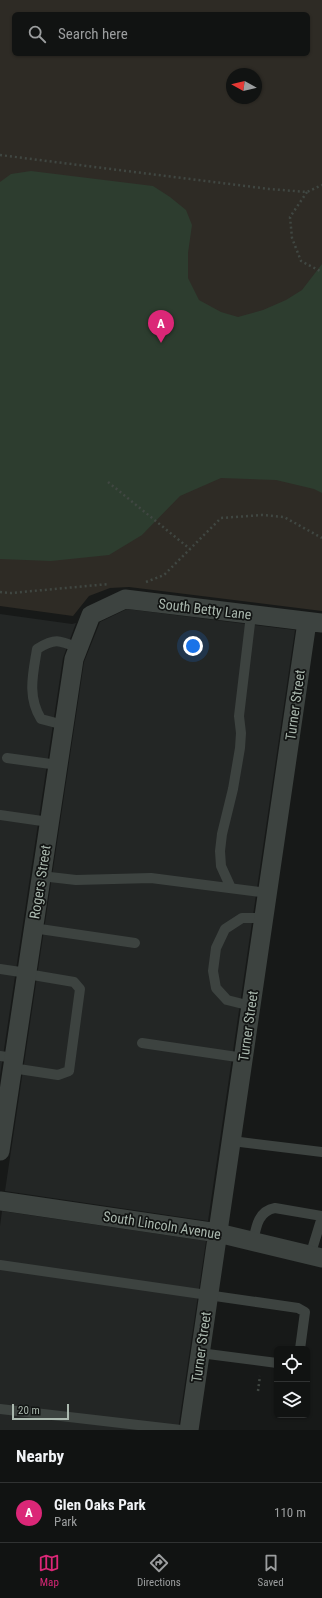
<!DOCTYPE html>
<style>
:root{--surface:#111312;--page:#1a1c1b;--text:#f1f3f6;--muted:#9c9e9f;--line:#303232;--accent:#db2777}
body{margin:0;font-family:"Roboto Condensed",sans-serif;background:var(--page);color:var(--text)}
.controls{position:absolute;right:12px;bottom:12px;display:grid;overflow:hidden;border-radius:6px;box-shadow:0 1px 3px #0004}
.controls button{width:36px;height:36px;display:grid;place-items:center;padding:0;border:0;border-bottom:1px solid var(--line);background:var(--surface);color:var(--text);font:20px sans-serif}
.compass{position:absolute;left:226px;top:68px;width:36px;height:36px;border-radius:50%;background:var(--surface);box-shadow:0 1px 3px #0004;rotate:278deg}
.scale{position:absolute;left:12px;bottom:10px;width:57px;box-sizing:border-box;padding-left:4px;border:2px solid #aab8ae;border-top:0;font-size:11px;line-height:14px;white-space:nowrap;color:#aab8ae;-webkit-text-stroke:3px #121413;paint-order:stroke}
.you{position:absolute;left:193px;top:646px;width:14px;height:14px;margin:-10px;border:3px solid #fff;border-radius:50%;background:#1a73e8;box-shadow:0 0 0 6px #1a73e833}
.badge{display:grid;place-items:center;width:26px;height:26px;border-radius:50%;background:var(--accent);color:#fff;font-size:13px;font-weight:700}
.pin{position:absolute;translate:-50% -33px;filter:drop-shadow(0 1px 2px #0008)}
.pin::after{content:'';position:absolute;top:21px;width:14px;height:12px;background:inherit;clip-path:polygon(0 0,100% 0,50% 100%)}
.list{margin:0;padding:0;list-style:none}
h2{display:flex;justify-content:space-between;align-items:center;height:52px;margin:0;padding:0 16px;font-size:17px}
h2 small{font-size:13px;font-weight:400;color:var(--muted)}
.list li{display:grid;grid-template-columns:26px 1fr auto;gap:12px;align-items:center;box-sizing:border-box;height:60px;padding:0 16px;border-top:1px solid var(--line)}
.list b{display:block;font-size:15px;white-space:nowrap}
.list p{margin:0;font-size:13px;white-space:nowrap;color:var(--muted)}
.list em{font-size:13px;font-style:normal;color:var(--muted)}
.icon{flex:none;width:22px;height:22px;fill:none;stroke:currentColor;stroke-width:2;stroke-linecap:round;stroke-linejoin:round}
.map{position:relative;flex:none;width:322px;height:1430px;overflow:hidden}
.search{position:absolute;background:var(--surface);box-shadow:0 1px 3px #0004;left:12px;right:12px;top:12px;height:44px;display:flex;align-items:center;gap:10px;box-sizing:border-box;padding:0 14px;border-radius:6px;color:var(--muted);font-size:15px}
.sheet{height:112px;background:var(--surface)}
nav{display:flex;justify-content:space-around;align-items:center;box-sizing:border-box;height:56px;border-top:1px solid var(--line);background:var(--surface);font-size:11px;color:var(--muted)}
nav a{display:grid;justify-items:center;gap:2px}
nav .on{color:var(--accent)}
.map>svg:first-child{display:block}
.built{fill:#232625}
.green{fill:#2e2b25;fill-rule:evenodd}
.water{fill:#2d3d2f}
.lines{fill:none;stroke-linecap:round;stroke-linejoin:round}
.path{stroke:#404742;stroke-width:2.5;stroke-dasharray:2 3;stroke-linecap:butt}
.lane{stroke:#3d4340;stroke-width:10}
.street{stroke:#3d4340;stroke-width:19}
.labels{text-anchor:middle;stroke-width:3.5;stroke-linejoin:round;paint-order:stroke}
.street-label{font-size:14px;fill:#aab8ae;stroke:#121413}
</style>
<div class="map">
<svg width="322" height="1430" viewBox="0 0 322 1430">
<rect width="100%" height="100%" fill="#171918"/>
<!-- built -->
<path class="built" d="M 127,609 L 295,630 L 208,1221 L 5,1191 L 84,662 L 100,622 Z
M 0,614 L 72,624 L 76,623 L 63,658 L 0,1076 Z
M 2,1211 L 206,1241 L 178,1430 L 0,1430 L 0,1226 Z"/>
<!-- green -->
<path class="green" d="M 0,0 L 322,0 L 322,611 L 129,587 L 110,588 L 89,596 L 73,616 L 0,606 ZM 14,14 L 308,14 L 308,54 L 14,54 ZM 232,74 L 256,74 L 256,98 L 232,98 Z"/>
<!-- water -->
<path class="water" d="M 31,171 L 153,186 L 170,197 L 186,210 L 192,225 L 188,253 L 188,278 L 199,300 L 221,312 L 238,317 L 263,310 L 286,300 L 302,290 L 322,264 L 322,493 L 314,489 L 276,480 L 221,478 L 180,496 L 142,535 L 109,555 L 51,561 L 0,559 L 0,182 L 11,174 Z"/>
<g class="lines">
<!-- path -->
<path class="path" d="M 0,155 L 269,189 L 307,192 L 322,185
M 307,192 L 290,217 L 292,238 L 301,261 L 322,272
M 108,482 L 190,549
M 146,582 L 164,575 L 221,518 L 262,515 L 284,517 L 322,538
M 0,592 L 11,593 L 109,584
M 258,1391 L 260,1376"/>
<!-- lane -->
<path class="lane" d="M 64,725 L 41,719 C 27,696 33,674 37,649 C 55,638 59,640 78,648
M 7,758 L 58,765
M 0,815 L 49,822
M 41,876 L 76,880 L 151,878 L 268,893
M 231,888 L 221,866 L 220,851 L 222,834 L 233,789 L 240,748 L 241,733 L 239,716 L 251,615
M 33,928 L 135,943
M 0,969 L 27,973
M 251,1006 L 227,1000 L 216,988 L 213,971 L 216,948 L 225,929 L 242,918 L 264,918
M 142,1043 L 244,1058
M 0,1056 L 14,1058
M 12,1068 L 58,1075 L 69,1071 L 80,989 L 74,982 L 27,974
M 232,1141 L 322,1152
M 253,1242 C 256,1227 258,1211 275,1208 L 322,1216
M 310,1256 L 322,1217
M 0,1265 L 298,1308 L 305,1312 L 300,1349
M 200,1353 L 277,1363
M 0,1409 L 181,1430"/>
<!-- street -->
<path class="street" d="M 0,1151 L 74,659 L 91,615 L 125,599 L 322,623
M 0,1201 L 218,1233 L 322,1258
M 189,1430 L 307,622"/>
</g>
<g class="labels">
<!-- street labels -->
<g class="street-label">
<text transform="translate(205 609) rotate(7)" y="5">South Betty Lane</text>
<text transform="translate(295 705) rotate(-82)" y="5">Turner Street</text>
<text transform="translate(40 882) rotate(-81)" y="5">Rogers Street</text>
<text transform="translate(248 1026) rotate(-82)" y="5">Turner Street</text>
<text transform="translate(162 1225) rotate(9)" y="5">South Lincoln Avenue</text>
<text transform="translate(201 1347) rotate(-82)" y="5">Turner Street</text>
</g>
</g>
</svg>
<div class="controls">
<button><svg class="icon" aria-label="locate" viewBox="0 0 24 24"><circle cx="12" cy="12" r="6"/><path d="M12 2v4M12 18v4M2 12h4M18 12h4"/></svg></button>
<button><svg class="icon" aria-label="layers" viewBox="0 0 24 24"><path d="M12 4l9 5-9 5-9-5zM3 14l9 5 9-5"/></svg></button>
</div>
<svg class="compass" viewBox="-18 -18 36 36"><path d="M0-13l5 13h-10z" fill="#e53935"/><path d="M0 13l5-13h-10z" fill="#9c9e9f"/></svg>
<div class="scale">20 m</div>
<div class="you"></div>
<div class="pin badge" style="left:161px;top:343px">A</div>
<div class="search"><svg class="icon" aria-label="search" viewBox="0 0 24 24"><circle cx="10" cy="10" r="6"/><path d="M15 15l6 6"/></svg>Search here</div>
</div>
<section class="sheet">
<h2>Nearby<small></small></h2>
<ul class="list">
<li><span class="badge">A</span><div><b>Glen Oaks Park</b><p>Park</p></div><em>110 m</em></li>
</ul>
</section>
<nav>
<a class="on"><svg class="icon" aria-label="map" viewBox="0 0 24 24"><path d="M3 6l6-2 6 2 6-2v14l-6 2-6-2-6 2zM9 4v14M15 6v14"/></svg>Map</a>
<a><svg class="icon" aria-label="directions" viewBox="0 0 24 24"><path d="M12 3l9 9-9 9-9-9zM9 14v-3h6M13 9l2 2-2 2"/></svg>Directions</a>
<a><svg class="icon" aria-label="saved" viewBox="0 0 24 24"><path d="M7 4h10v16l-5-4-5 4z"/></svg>Saved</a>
</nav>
